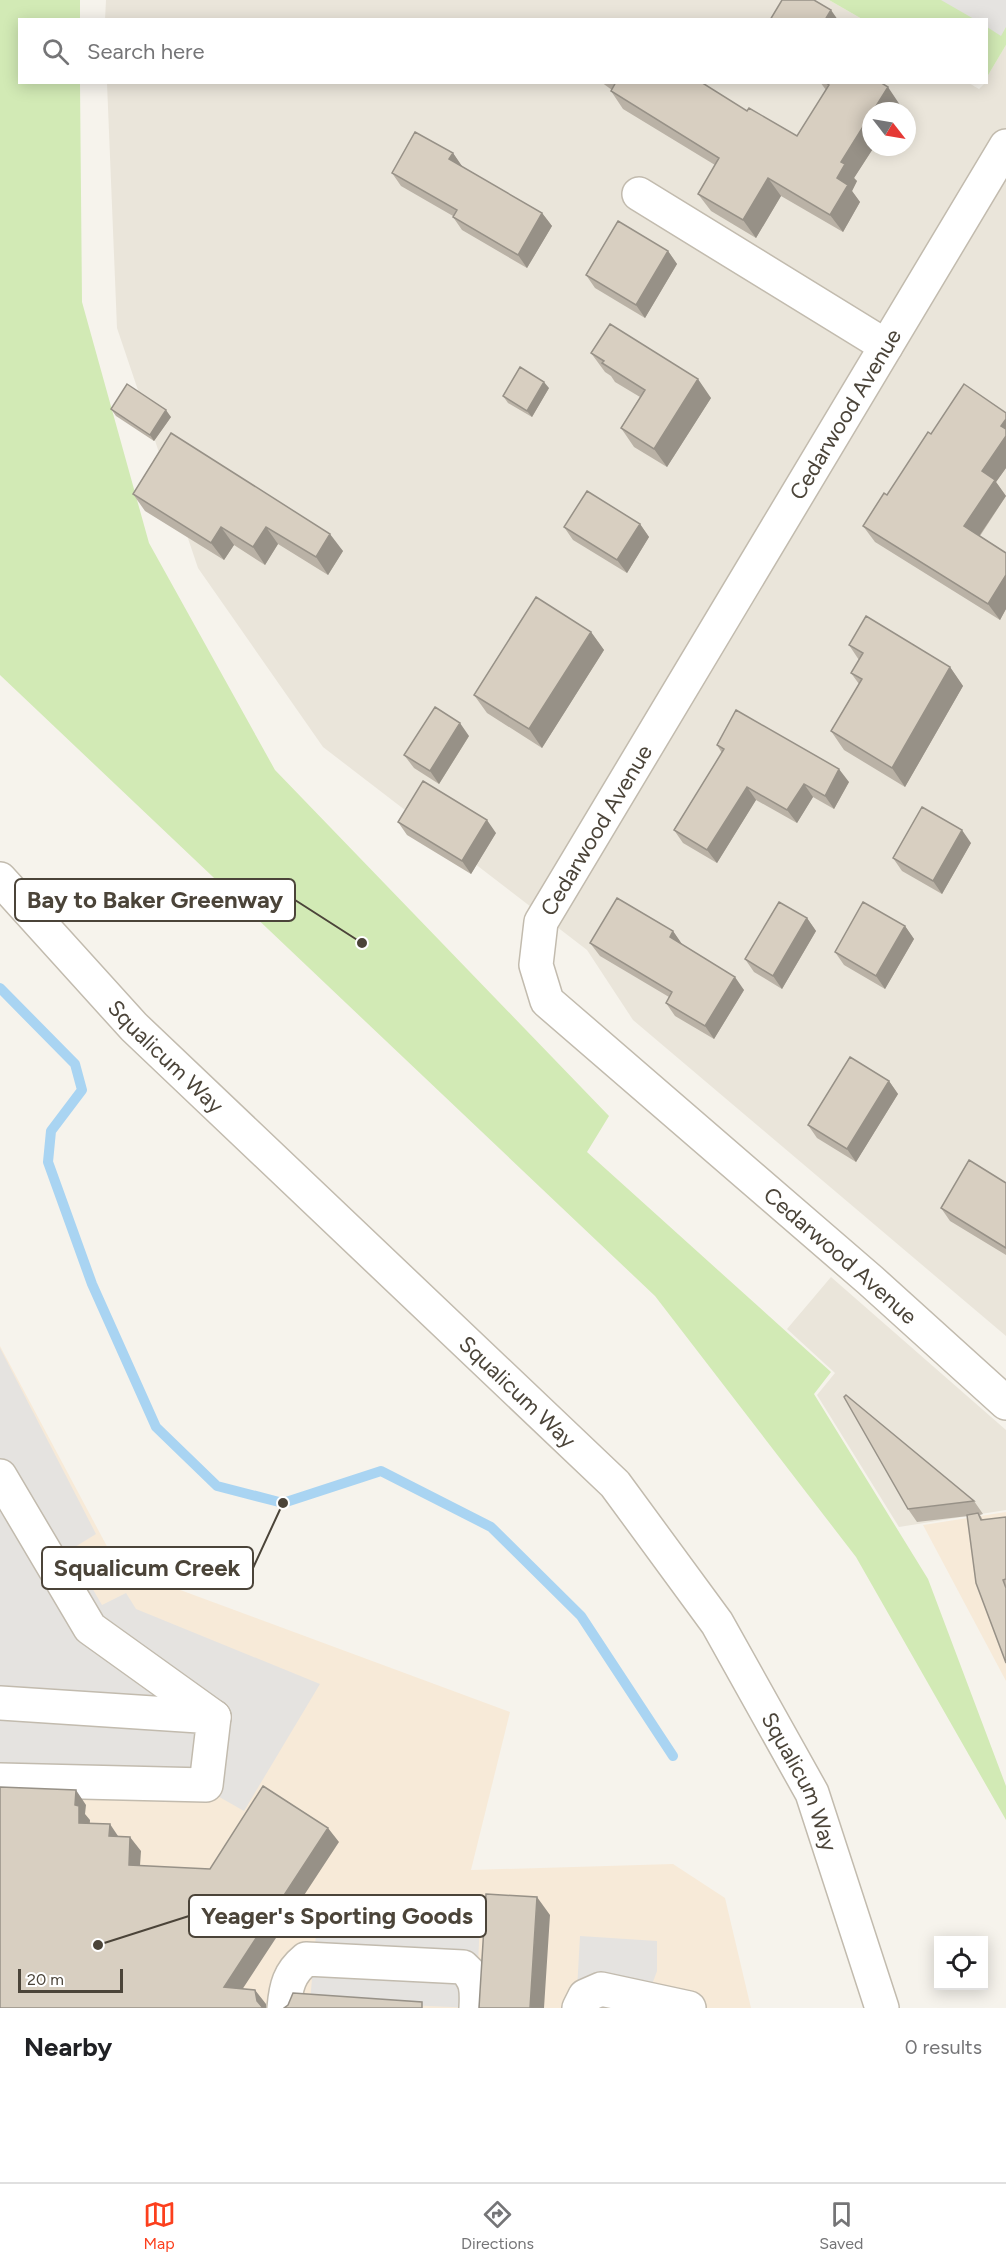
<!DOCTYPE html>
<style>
:root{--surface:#fff;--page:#f6f6f6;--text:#202124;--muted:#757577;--line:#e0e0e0;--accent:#fc3f1d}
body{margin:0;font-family:Figtree,sans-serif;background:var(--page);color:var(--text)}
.controls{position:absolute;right:18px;bottom:18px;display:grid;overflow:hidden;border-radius:0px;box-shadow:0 3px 15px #0003}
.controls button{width:54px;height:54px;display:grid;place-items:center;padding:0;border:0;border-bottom:2px solid var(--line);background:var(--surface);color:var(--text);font:30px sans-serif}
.compass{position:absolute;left:862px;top:102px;width:54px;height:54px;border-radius:50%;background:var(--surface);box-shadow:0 3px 15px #0003;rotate:121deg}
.scale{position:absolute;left:18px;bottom:15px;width:105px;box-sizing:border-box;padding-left:6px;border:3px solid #4b4439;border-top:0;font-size:16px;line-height:21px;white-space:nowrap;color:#4b4439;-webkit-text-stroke:4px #fff;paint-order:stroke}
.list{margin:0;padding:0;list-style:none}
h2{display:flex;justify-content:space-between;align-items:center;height:78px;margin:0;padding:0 24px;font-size:26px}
h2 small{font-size:20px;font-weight:400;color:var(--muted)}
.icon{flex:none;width:33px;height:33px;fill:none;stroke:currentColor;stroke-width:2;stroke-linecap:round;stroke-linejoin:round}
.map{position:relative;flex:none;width:1006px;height:2008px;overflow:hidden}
.search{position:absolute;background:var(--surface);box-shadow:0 3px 15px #0003;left:18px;right:18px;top:18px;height:66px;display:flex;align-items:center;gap:15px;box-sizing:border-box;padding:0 21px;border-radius:0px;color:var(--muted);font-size:22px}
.sheet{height:174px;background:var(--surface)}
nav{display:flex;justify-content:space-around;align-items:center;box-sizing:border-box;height:84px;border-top:2px solid var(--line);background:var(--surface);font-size:16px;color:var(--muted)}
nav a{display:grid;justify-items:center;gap:3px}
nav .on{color:var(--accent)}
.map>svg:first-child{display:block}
.residential{fill:#eae5da;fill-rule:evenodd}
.commercial{fill:#f7ead8}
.green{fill:#d2eab5}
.parking{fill:#e5e3e0}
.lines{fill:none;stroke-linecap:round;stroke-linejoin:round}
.stream{stroke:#a9d4f2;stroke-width:10}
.minor-casing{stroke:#c2bbae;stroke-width:36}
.minor{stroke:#fff;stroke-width:33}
.wall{fill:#bab2a6}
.shaded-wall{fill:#979187}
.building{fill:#d8cfc1;stroke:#979187;stroke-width:1.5}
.labels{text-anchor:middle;stroke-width:4.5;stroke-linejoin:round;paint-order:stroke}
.street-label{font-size:22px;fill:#4b4439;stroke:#fff}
.leader{fill:none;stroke:#4b4439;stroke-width:2}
.callout-dot{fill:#4b4439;stroke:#fff;stroke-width:2}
.callout{fill:#fff;stroke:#4b4439;stroke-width:2}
.callout-label{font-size:24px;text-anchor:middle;font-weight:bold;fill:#4b4439}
</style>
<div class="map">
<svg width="1006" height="2008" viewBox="0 0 1006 2008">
<rect width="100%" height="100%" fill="#f6f3ec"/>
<!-- residential -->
<path class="residential" d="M 106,0 L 829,0 L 862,19 L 105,20 Z
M 1006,45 L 1006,1336 L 633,1020 L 587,950 L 323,747 L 198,568 L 117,328 L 107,83 L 967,82 L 979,89 L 986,82 L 987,77 ZM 871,111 L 907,111 L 907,147 L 871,147 Z
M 831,1277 L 1006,1430 L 1006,1510 L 899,1527 L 817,1395 L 835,1373 L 787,1329 Z"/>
<!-- commercial -->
<path class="commercial" d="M 0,1346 L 118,1567 L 510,1712 L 471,1870 L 673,1864 L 725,1898 L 751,2008 L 0,2008 Z
M 1006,1512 L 1006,1681 L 923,1525 Z"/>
<!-- green -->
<path class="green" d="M 0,0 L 80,0 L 80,19 L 20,20 L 20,82 L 80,83 L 82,302 L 149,543 L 275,770 L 609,1116 L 587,1152 L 831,1372 L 814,1394 L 928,1579 L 1006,1786 L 1006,1820 L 856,1557 L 655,1296 L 0,675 Z
M 829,0 L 1006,0 L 1006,45 L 987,77 L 986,20 L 862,19 Z"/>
<!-- parking -->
<path class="parking" d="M 941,0 L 1006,0 L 1006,27 L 1001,36 L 987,27 L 986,20 L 974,19 Z
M 0,1348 L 96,1534 L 70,1550 L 102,1605 L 126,1593 L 136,1609 L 320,1684 L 244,1811 L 177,1773 L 0,1765 Z
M 481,1899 L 476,2008 L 310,2001 L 316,1934 L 343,1908 Z
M 580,1936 L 657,1941 L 657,1971 L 647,1998 L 649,2008 L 576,2008 Z"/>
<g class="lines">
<!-- stream -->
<path class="stream" d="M 0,988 L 75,1064 L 82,1090 L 51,1131 L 48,1162 L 92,1284 L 156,1427 L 217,1486 L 283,1503 L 381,1471 L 491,1527 L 581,1616 L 673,1756"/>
<defs>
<g id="minor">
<path id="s1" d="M 1006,146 L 541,922 L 536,965 L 547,1001 L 870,1280 L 1006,1403"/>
<path d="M 639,194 L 886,346"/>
<path id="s2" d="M 0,879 L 134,1027 L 615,1484 L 717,1623 L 812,1793 L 882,2008"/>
<path d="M 0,1476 L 90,1628 L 214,1717"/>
<path d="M 0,1703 L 214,1717 L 206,1785 L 0,1780"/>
<path d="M 284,2008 C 286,1986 289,1973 306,1959 L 463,1967 C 477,1979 477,1990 476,2008"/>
<path d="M 579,2008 L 585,1996 L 601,1989 L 689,2008"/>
</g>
</defs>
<!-- minor casing -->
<use href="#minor" class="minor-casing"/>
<!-- minor -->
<use href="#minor" class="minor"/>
</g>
<!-- wall -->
<path class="wall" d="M 601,82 L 701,82 L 747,111 L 797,136 L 826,90 L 820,82 L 880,82 L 900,105 L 897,111 L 871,111 L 871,147 L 874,147 L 854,178 L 857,181 L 852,191 L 860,202 L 843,232 L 781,196 L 756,238 L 711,211 L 698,194 L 715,165 L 623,109 L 611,91 L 612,90 Z
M 453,153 L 462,167 L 542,213 L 552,226 L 527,268 L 462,230 L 453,217 L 453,216 L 401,186 L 392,173 Z
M 668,251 L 677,264 L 645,318 L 595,288 L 586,275 Z
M 591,353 L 711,398 L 667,467 L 634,447 L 621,428 L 640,397 L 615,382 L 611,376 L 605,372 Z
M 549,388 L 532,417 L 508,403 L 503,396 Z
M 111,409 L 171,417 L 154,441 L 116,416 Z
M 1006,413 L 1006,468 L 996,482 L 1006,496 L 980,536 L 1006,553 L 1006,609 L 1000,620 L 875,542 L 863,526 L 887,495 Z
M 171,433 L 343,551 L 328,575 L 278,544 L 265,565 L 234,545 L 224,560 L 145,511 L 133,494 Z
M 640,524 L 649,537 L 627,573 L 573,540 L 564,527 Z
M 591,632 L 604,650 L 542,748 L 487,713 L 474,695 Z
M 849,645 L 950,667 L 963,686 L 905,787 L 844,750 L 831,731 L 859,684 L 851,673 L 859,660 Z
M 469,736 L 439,784 L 414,768 L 404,755 Z
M 717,745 L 849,782 L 834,809 L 813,797 L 797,823 L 756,800 L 717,863 L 683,843 L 674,830 L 722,753 Z
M 398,822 L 496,833 L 471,874 L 407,835 Z
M 971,843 L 942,894 L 902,871 L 893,858 Z
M 807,918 L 816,931 L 782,989 L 754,972 L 745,959 Z
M 905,926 L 914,939 L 885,989 L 844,965 L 835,952 Z
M 673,931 L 682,945 L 744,990 L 714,1039 L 675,1016 L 666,1003 L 669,997 L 600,956 L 590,943 Z
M 889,1081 L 898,1094 L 856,1162 L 817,1138 L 808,1125 Z
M 1006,1183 L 1006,1255 L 950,1221 L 941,1208 Z
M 974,1501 L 983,1514 L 980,1515 L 983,1520 L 1006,1517 L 1006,1663 L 968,1516 L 917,1522 L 908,1509 Z"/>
<!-- shaded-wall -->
<path class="shaded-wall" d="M 831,10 L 838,20 L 825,20 Z
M 888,87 L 900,105 L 897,111 L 873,111 Z
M 871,114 L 871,147 L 874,147 L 854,178 L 857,181 L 852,191 L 860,202 L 843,232 L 830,215 L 837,178 L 841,162 Z
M 453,153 L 462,166 L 458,172 L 449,159 Z
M 768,178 L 781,196 L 756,238 L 743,220 Z
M 542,213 L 552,226 L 527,268 L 518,255 Z
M 668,251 L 677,264 L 645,318 L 636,305 Z
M 698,379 L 711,398 L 667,467 L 654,449 Z
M 544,382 L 549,388 L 532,417 L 527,411 Z
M 166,410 L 171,417 L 154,441 L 150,435 Z
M 1006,419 L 1006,433 L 1001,426 Z
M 1006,436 L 1006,468 L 996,482 L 1006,496 L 975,542 L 964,526 L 982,471 Z
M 640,524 L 649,537 L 627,573 L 617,560 Z
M 221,527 L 234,545 L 224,560 L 211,543 Z
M 266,527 L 278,544 L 265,565 L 253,547 Z
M 330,534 L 343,551 L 328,575 L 316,557 Z
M 1006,575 L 1006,609 L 1000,620 L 988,604 Z
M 591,632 L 604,650 L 542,748 L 529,729 Z
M 950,667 L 963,686 L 905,787 L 892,768 Z
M 460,723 L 469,736 L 439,784 L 430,771 Z
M 839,769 L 849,782 L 834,809 L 825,796 Z
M 804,784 L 813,797 L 797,823 L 787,810 Z
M 747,787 L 756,800 L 717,863 L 707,850 Z
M 487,820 L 496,833 L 471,874 L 462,861 Z
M 962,830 L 971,843 L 942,894 L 933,881 Z
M 807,918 L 816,931 L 782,989 L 773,976 Z
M 905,926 L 914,939 L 885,989 L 876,976 Z
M 673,931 L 682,944 L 679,950 L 670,937 Z
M 735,977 L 744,990 L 714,1039 L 705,1026 Z
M 889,1081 L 898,1094 L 856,1162 L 847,1149 Z
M 76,1790 L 86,1805 L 85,1814 L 90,1820 L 89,1837 L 79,1823 L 75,1805 Z
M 110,1824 L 120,1839 L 109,1836 Z
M 328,1828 L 339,1842 L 234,2002 L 224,1987 Z
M 130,1837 L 141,1851 L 139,1880 L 129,1865 Z
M 537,1897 L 550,1915 L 544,2008 L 530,2008 Z
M 255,1990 L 266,2004 L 266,2008 L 261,2008 L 257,2001 Z"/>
<!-- building -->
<path class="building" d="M 782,0 L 814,0 L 831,10 L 825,20 L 770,20 Z
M 616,82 L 701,82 L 747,111 L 749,108 L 797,136 L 829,85 L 825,82 L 880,82 L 888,87 L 873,111 L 871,111 L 871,114 L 841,162 L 845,164 L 837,178 L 848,185 L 830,215 L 768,178 L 743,220 L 698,194 L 719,158 L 611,91 Z
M 415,132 L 453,153 L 449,159 L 542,213 L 518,255 L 453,217 L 457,210 L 392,173 Z
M 618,221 L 668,251 L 636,305 L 586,275 Z
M 610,324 L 698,379 L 654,449 L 621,428 L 645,390 L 602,363 L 604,361 L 591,353 Z
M 520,367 L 544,382 L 527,411 L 503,396 Z
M 127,384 L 166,410 L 150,435 L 111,409 Z
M 964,384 L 1006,413 L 1006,419 L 1001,426 L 1006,429 L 1006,436 L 982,471 L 995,480 L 964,526 L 1006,553 L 1006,575 L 988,604 L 863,526 L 884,493 L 887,495 L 928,432 L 931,434 Z
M 171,433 L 330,534 L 316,557 L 266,527 L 253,547 L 221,527 L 211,543 L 133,494 Z
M 587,491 L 640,524 L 617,560 L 564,527 Z
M 536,597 L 591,632 L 529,729 L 474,695 Z
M 866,616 L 950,667 L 892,768 L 831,731 L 862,679 L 851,673 L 863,653 L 849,645 Z
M 435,707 L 460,723 L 430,771 L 404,755 Z
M 736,710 L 839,769 L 825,796 L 804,784 L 787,810 L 747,787 L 707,850 L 674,830 L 724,749 L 717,745 Z
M 423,781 L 487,820 L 462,861 L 398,822 Z
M 922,807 L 962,830 L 933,881 L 893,858 Z
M 617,898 L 673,931 L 670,937 L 735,977 L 705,1026 L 666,1003 L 672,992 L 590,943 Z
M 779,902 L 807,918 L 773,976 L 745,959 Z
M 863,902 L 905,926 L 876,976 L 835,952 Z
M 850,1057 L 889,1081 L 847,1149 L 808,1125 Z
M 969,1160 L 1006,1183 L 1006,1248 L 941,1208 Z
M 846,1395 L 974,1501 L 908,1509 L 844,1397 Z
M 978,1513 L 981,1520 L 1006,1517 L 1006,1579 L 1003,1580 L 1006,1588 L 1006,1663 L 976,1583 L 967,1515 Z
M 263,1786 L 328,1828 L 224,1987 L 255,1990 L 257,2001 L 263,2008 L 0,2008 L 0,1787 L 76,1790 L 75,1805 L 79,1806 L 79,1823 L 110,1824 L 109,1836 L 130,1837 L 129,1865 L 210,1869 Z
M 486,1894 L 537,1897 L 530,2008 L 479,2008 Z
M 293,1993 L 422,2002 L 422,2008 L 284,2008 L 288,2005 Z"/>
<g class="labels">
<!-- street labels -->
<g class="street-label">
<text transform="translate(845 414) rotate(-59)" y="8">Cedarwood Avenue</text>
<text transform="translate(596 830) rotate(-59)" y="8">Cedarwood Avenue</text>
<text dy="8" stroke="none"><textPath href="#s2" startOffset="243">Squalicum Way</textPath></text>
<text dy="8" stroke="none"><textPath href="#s1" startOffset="1374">Cedarwood Avenue</textPath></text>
<text dy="8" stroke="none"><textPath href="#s2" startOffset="729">Squalicum Way</textPath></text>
<text dy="8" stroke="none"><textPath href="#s2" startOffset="1215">Squalicum Way</textPath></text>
</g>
</g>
<!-- callouts -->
<path class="leader" d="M362 943L295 900M283 1503L253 1568M98 1945L189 1916"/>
<g class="callout-dot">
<circle cx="362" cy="943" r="6"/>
<circle cx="283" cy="1503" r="6"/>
<circle cx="98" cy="1945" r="6"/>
</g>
<g class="callout">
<rect x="15" y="879" width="280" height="42" rx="6"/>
<rect x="42" y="1547" width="211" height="42" rx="6"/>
<rect x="189" y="1895" width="297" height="42" rx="6"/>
</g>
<g class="callout-label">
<text x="155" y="908">Bay to Baker Greenway</text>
<text x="147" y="1576">Squalicum Creek</text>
<text x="337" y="1924">Yeager's Sporting Goods</text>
</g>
</svg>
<div class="controls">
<button><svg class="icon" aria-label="locate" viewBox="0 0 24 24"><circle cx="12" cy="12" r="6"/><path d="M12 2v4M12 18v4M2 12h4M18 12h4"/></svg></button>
</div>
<svg class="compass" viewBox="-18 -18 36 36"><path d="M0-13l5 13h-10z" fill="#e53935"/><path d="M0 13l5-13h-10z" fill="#757577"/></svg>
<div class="scale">20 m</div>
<div class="search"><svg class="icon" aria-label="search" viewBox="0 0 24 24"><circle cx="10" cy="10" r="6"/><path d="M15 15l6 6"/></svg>Search here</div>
</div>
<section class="sheet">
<h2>Nearby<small>0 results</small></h2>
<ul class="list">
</ul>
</section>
<nav>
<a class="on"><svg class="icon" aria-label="map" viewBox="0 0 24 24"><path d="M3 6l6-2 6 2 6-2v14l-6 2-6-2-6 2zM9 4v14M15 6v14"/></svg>Map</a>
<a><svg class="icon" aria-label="directions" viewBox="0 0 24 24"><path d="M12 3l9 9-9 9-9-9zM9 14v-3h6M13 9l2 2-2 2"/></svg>Directions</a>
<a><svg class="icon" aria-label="saved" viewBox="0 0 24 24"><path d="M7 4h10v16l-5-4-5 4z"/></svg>Saved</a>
</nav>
